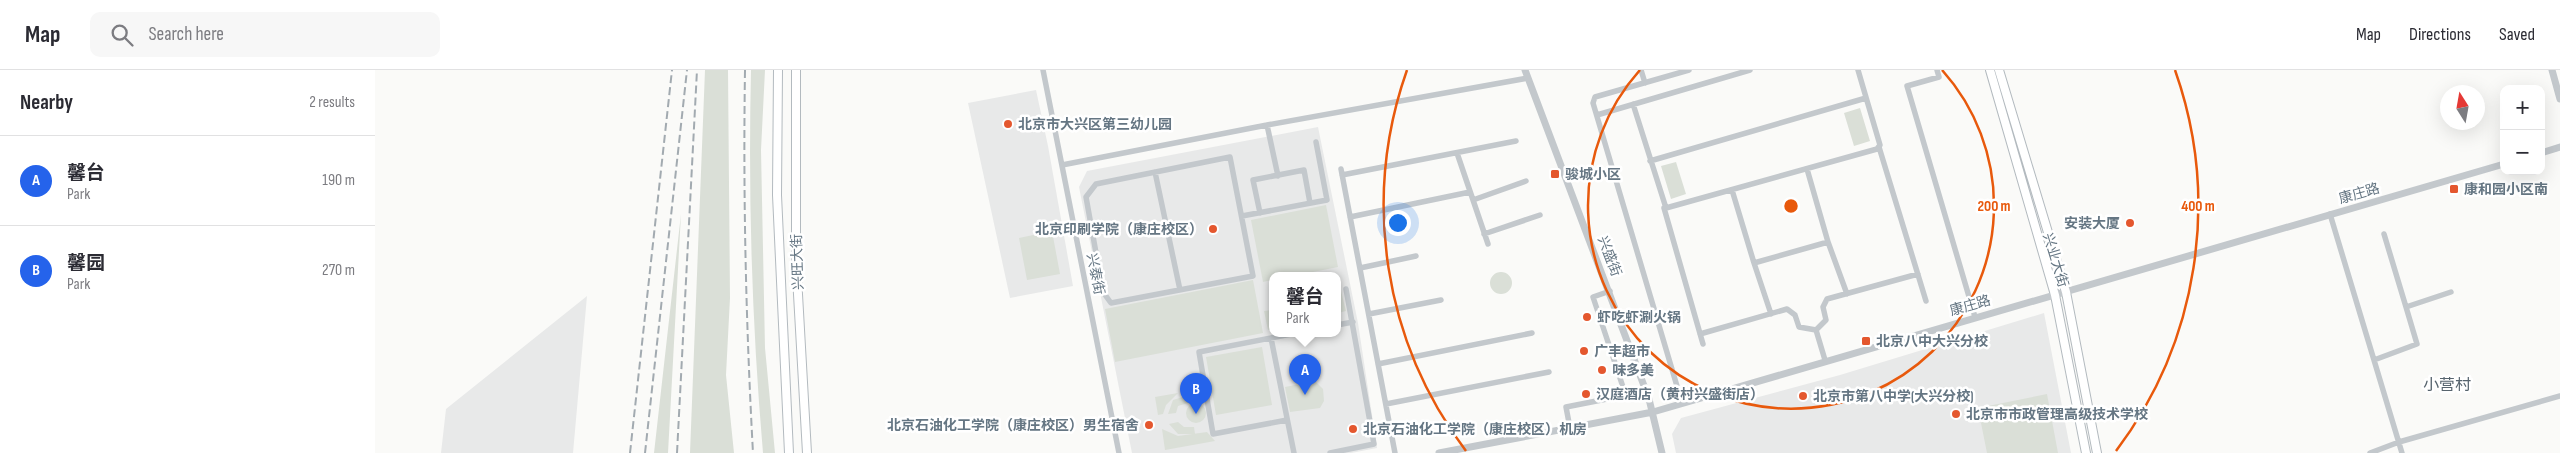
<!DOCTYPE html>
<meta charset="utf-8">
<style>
:root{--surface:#fff;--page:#f7f7f7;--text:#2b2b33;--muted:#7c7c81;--line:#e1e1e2;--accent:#2563eb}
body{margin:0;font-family:"Sofia Sans Condensed","Noto Sans SC",sans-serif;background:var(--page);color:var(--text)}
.controls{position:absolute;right:15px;top:15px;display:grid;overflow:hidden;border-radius:10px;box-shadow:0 5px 20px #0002}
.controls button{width:45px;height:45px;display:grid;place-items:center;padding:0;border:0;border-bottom:1px solid var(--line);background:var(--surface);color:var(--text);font:25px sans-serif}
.compass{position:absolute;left:2065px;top:15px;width:45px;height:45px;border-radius:50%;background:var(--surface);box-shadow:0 5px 20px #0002;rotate:349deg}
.you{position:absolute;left:1022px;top:152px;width:18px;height:18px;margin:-12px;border:4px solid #fff;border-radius:50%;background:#1a73e8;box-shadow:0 0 0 8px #1a73e833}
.badge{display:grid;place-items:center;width:32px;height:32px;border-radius:50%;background:var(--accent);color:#fff;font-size:16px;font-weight:700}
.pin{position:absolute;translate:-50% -41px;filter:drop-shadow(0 1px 2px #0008)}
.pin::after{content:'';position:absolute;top:26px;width:18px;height:15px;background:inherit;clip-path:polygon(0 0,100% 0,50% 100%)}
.popup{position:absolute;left:894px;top:202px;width:72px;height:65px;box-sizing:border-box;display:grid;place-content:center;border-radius:10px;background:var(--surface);filter:drop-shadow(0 1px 4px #0005);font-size:16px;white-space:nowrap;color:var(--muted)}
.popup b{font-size:19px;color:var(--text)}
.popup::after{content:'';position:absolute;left:50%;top:100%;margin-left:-10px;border:10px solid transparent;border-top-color:var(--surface)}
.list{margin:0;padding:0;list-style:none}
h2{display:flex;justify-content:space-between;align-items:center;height:65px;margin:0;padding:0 20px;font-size:21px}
h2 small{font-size:16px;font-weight:400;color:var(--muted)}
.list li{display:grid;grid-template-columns:32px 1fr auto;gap:15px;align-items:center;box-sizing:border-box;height:90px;padding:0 20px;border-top:1px solid var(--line)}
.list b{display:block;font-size:19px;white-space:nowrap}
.list p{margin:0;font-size:16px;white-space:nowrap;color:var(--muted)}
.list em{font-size:16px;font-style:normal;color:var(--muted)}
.icon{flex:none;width:28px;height:28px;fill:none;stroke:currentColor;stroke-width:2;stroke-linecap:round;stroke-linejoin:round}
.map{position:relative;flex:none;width:2185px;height:383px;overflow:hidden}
header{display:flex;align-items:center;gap:30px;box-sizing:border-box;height:70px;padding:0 25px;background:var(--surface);border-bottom:1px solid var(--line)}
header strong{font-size:24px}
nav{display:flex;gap:28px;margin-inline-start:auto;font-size:18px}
.search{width:350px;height:45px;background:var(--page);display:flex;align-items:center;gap:12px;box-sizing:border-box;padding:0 18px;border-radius:10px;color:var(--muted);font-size:19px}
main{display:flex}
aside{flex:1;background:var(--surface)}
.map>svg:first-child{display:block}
.built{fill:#e8e9e9;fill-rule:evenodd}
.green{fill:#dadfd7}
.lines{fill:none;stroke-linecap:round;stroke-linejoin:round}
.secondary-casing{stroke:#b3babf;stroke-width:10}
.minor{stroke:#c3c8cc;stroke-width:5.5}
.tertiary{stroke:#c3c8cc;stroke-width:7}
.secondary{stroke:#fff;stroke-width:8}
.rail{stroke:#a2aab0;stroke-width:2;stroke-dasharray:8 4;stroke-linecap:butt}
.ring{fill:none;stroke:#e8590c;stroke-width:2.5}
.poi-dot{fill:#e4572e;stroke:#fff;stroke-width:2}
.labels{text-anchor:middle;stroke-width:5;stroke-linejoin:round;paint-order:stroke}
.poi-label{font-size:14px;font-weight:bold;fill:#657683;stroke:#fff;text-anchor:start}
.street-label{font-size:14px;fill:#657683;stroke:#fff}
.quarter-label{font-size:16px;fill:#57646e;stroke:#fff}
.centre{fill:#e8590c;stroke:#fff;stroke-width:2.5}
.ring-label{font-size:15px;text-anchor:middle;font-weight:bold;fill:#e8590c;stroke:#fff;stroke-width:5;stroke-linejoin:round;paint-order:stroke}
</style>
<header>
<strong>Map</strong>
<div class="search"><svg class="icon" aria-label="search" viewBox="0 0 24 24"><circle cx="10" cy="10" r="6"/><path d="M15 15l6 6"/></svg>Search here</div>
<nav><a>Map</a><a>Directions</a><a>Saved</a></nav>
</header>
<main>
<aside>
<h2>Nearby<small>2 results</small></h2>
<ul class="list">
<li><span class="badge">A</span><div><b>馨台</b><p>Park</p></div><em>190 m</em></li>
<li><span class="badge">B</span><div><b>馨园</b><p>Park</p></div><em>270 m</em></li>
</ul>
</aside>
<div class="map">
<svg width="2185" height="383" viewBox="0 0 2185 383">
<rect width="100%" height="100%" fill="#fafaf8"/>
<!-- built -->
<path class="built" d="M 661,20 L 673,76 L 698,216 L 635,228 L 593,33 Z
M 943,57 L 983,253 L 1002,378 L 976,383 L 757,383 L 704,117 L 712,101 ZM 898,206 L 962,206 L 962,264 L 898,264 Z
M 212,226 L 198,383 L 66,383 L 71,339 Z
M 1669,243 L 1696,383 L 1301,383 L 1297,364 L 1306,348 L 1465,305 Z"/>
<!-- green -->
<path class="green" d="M 330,0 L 353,0 L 355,228 L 351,305 L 359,383 L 315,383 Z
M 376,0 L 390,0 L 386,80 L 390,278 L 400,383 L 388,383 C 377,256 373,128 376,0 Z
M 1485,38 L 1495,71 L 1479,76 L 1469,43 Z
M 1301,92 L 1311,124 L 1296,129 L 1286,96 Z
M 951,135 L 963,197 L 918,206 L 898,206 L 897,210 L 888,212 L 876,150 Z
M 306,144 L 293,383 L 279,383 Z
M 677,161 L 685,204 L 652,210 L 644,168 Z
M1115 213a11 11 0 1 1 22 0a11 11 0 1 1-22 0Z
M 963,209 L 971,241 L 963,243 L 962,210 Z
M 878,210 L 888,263 L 740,292 L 730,239 Z
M 897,240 L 897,259 L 893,260 L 889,241 Z
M 887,277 L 897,335 L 841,345 L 831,287 Z
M 940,311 L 948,319 L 949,331 L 945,338 L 915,342 L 910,317 Z
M 803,323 L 791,335 L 788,344 L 783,345 L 780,327 Z
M 1672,324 L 1683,383 L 1612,383 L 1603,338 Z
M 814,325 L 816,332 L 803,336 L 801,343 L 793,344 L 798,330 Z
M811 343a10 10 0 1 1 20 0a10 10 0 1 1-20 0Z
M 803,352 L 809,357 L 819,357 L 820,364 L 803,364 L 794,354 Z
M 787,359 L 803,366 L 832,362 L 840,371 L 790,380 Z"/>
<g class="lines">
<defs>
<path id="secondary" d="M 403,0 L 402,125 L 414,383
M 421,0 L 421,189 L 432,383
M 1615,0 L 1680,225 L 1711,383
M 1624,0 L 1691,222 L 1722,383"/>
</defs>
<!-- secondary casing -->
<use href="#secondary" class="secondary-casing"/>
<!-- minor -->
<path class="minor" d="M 668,0 L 744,383
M 1266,0 L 1270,13
M 1562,0 L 1564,7 L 1532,16 L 1600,247
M 1258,34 L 1291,138 L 1502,79 L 1505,75 L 1483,0
M 1222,45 L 1375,0
M 892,55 L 903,106
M 1504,77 L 1551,231
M 1082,83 L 1113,174
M 855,87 L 878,206 L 736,233 L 728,222 L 711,127 L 721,114 Z
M 1275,91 L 1491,28
M 687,95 L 892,55 L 1153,8
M 966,99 L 1020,383
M 780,102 L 805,220
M 967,105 L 1141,71
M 1357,120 L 1379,193 L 1453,172 L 1432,99
M 1098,130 L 1151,111
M 1289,138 L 1328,274
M 885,143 L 878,110 L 929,100 L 935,133
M 1955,144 L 2027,383
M 867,146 L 952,130 L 941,72
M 975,147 L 1095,122
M 1109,164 L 1165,145
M 2009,164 L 2031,237
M 1453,172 L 1472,224
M 1379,193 L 1396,244
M 985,198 L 1041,186
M 994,244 L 1066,230
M 962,255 L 978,252
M 1441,260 L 1450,290
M 1325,264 L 1412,239 L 1420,245 L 1424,257 L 1441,260 L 1451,250 L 1448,237 L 1452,229 L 1543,204
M 896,268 L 919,383
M 1999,290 L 2042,274 L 2031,237 L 2076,222
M 1003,294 L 1157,263
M 1307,333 L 1218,33 L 1220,27 L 1314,0
M 1011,334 L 1174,302
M 912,350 L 838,364 L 824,282 L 916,264
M 1195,358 L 1191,337 L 1247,326 L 1248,317 L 1218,227 L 1235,221
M 955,383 L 999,374 L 971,219
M 1995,383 L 2024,372 L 2185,326"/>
<!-- tertiary -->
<path class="tertiary" d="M 1150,0 L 1274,329 L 1287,383
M 2177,0 L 2185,29
M 2166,83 L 2185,77
M 1064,383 L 1278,342 L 2129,94"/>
<!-- secondary -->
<use href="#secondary" class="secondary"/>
<!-- rail -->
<path class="rail" d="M 370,0 C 368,128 371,255 378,383
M 255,383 L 297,0
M 270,383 L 312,0
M 302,383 L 322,0"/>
</g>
<!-- distance rings -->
<g class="ring">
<path d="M1567 0A203 203 0 1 1 1265 0"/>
<path d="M1091 381A407 407 0 0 1 1032 0M1800 0A407 407 0 0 1 1741 381"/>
</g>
<!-- markers -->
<g class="poi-dot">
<circle cx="633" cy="54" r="5"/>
<rect x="1175" y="99" width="10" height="10" rx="2.5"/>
<rect x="2074" y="114" width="10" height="10" rx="2.5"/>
<circle cx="1755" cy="153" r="5"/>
<circle cx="838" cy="159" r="5"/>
<circle cx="1212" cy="247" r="5"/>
<rect x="1486" y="266" width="10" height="10" rx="2.5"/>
<circle cx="1209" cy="281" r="5"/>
<circle cx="1227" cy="300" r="5"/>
<circle cx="1211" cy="324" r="5"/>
<circle cx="1428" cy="326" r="5"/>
<circle cx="1581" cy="344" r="5"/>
<circle cx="774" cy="355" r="5"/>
<circle cx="978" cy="359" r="5"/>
</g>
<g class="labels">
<!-- poi labels -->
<g class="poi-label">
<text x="643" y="59">北京市大兴区第三幼儿园</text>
<text x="1190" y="109">骏城小区</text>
<text x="2089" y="124">康和园小区南</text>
<text x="1745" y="158" text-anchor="end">安装大厦</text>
<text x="828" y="164" text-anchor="end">北京印刷学院（康庄校区）</text>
<text x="1222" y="252">虾吃虾涮火锅</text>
<text x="1501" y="276">北京八中大兴分校</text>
<text x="1219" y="286">广丰超市</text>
<text x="1237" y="305">味多美</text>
<text x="1221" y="329">汉庭酒店（黄村兴盛街店）</text>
<text x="1438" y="331">北京市第八中学(大兴分校)</text>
<text x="1591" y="349">北京市市政管理高级技术学校</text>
<text x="764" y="360" text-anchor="end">北京石油化工学院（康庄校区）男生宿舍</text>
<text x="988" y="364">北京石油化工学院（康庄校区）机房</text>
</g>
<!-- street labels -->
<g class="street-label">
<text transform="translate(1984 123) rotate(-16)" y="5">康庄路</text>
<text transform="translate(1235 186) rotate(69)" y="5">兴盛街</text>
<text transform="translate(1681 190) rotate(73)" y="5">兴业大街</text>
<text transform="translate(422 192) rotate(-92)" y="5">兴旺大街</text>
<text transform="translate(721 204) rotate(79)" y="5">兴泰街</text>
<text transform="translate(1595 235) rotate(-16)" y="5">康庄路</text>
</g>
<!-- quarter labels -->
<g class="quarter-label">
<text x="2072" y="320">小营村</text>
</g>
</g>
<circle cx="1416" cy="136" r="8" class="centre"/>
<g class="ring-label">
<text x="1619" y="141">200 m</text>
<text x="1823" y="141">400 m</text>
</g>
</svg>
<div class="controls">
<button>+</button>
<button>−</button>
</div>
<svg class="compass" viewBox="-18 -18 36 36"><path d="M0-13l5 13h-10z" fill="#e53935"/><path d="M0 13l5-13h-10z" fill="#7c7c81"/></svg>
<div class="you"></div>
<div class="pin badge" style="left:930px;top:325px">A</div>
<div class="popup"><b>馨台</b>Park</div>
<div class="pin badge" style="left:821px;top:344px">B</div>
</div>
</main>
